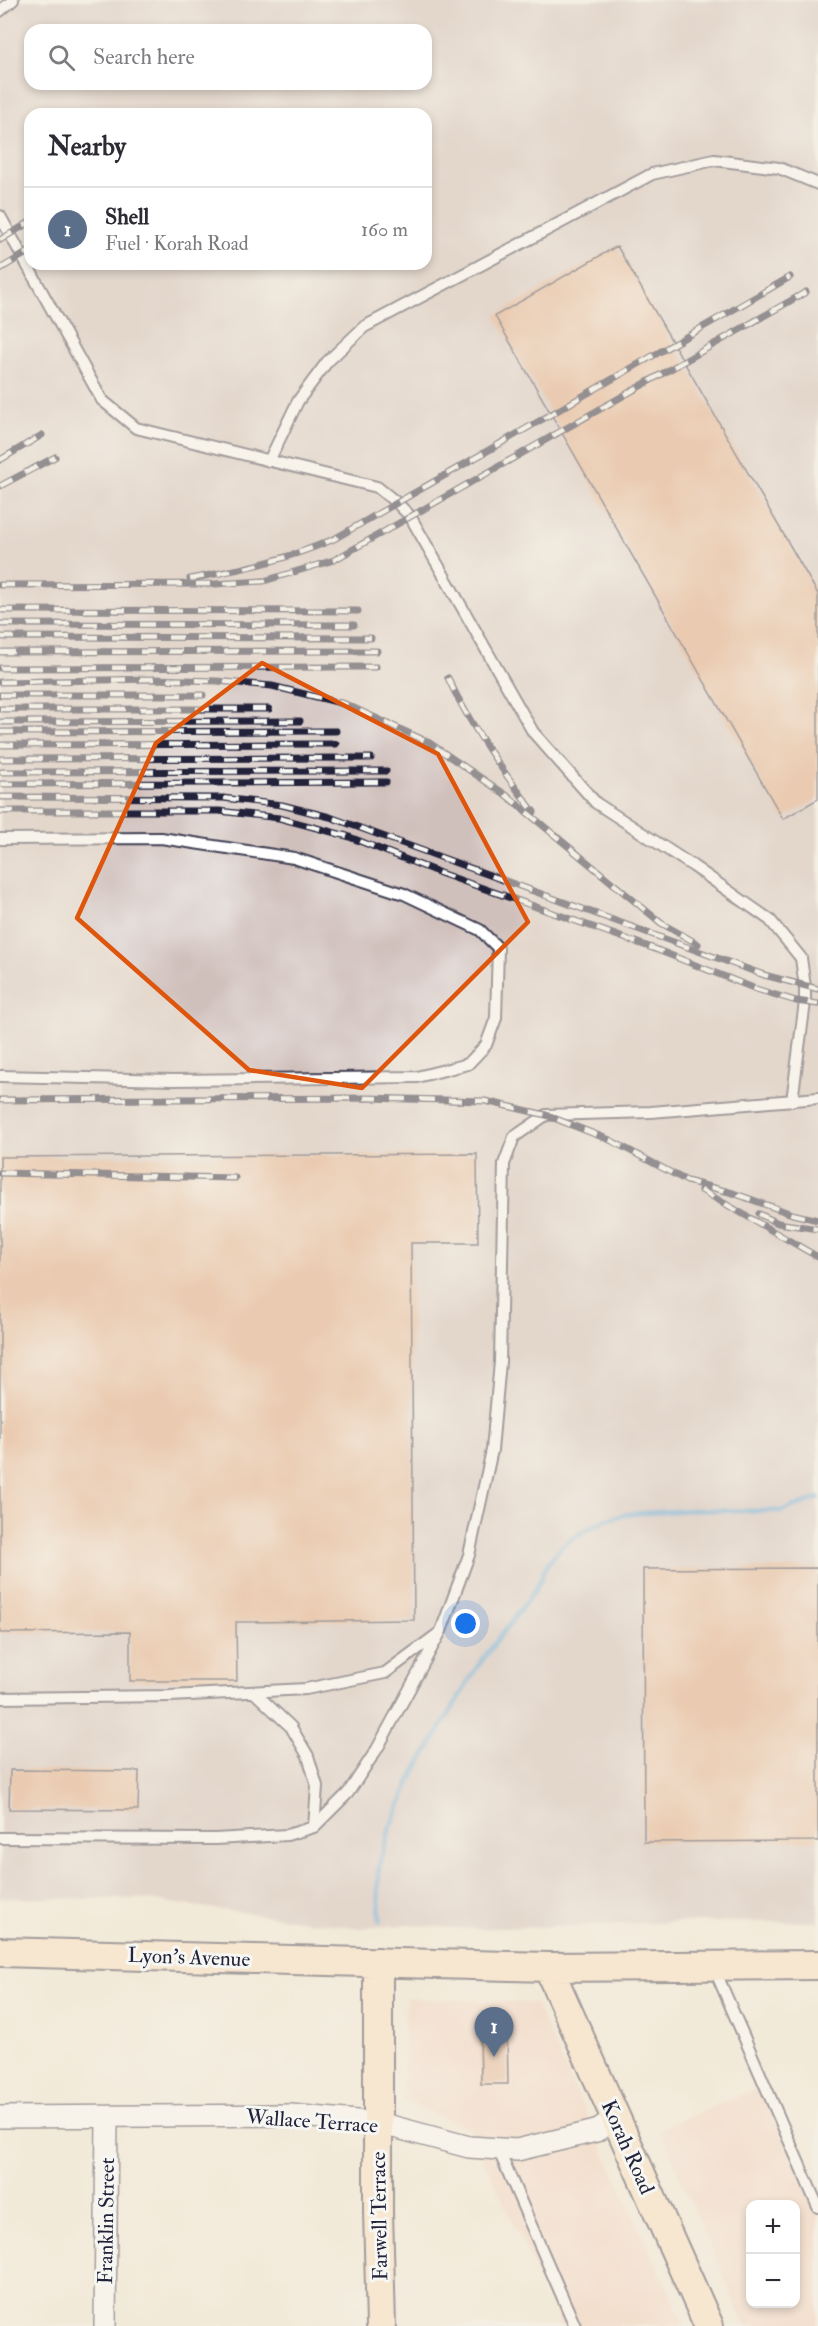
<!DOCTYPE html>
<meta charset="utf-8">
<style>
:root{--surface:#fff;--page:#f2f2f3;--text:#2b2b33;--muted:#7c7c81;--line:#e1e1e2;--accent:#0b8043}
body{margin:0;font-family:"IM FELL Double Pica",serif;background:var(--page);color:var(--text)}
.controls{position:absolute;right:18px;bottom:18px;display:grid;overflow:hidden;border-radius:12px;box-shadow:0 3px 9px #0003}
.controls button{width:54px;height:54px;display:grid;place-items:center;padding:0;border:0;border-bottom:2px solid var(--line);background:var(--surface);color:var(--text);font:30px sans-serif}
.you{position:absolute;left:466px;top:1624px;width:21px;height:21px;margin:-15px;border:4px solid #fff;border-radius:50%;background:#1a73e8;box-shadow:0 0 0 9px #1a73e833}
.badge{display:grid;place-items:center;width:39px;height:39px;border-radius:50%;background:var(--accent);color:#fff;font-size:20px;font-weight:700}
.pin{position:absolute;translate:-50% -50px;filter:drop-shadow(0 2px 3px #0008)}
.pin::after{content:'';position:absolute;top:32px;width:21px;height:18px;background:inherit;clip-path:polygon(0 0,100% 0,50% 100%)}
.list{margin:0;padding:0;list-style:none}
h2{display:flex;justify-content:space-between;align-items:center;height:78px;margin:0;padding:0 24px;font-size:26px}
h2 small{font-size:20px;font-weight:400;color:var(--muted)}
.list li{display:grid;grid-template-columns:39px 1fr auto;gap:18px;align-items:center;box-sizing:border-box;height:84px;padding:0 24px;border-top:2px solid var(--line)}
.list b{display:block;font-size:22px;white-space:nowrap}
.list p{margin:0;font-size:20px;white-space:nowrap;color:var(--muted)}
.list em{font-size:20px;font-style:normal;color:var(--muted)}
.icon{flex:none;width:33px;height:33px;fill:none;stroke:currentColor;stroke-width:2;stroke-linecap:round;stroke-linejoin:round}
.map{position:relative;flex:none;width:818px;height:2326px;overflow:hidden}
.search{position:absolute;background:var(--surface);box-shadow:0 3px 9px #0003;left:24px;top:24px;width:408px;height:66px;display:flex;align-items:center;gap:15px;box-sizing:border-box;padding:0 21px;border-radius:18px;color:var(--muted);font-size:22px}
.panel{position:absolute;background:var(--surface);box-shadow:0 3px 9px #0003;left:24px;top:108px;width:408px;height:162px;border-radius:18px}
.map>svg:first-child{display:block}
.built{fill:#f4d3c1;fill-rule:evenodd}
.industrial{fill:#d0c0bc;fill-rule:evenodd}
.lines{fill:none;stroke-linecap:round;stroke-linejoin:round}
.stream{stroke:#60a4d5;stroke-width:5}
.building{fill:#e1a782}
.lane-casing{stroke:#414053;stroke-width:14}
.street-casing{stroke:#414053;stroke-width:24}
.secondary-casing{stroke:#414053;stroke-width:32}
.lane{stroke:#fff;stroke-width:10}
.street{stroke:#fff;stroke-width:21}
.secondary{stroke:#ffe4c6;stroke-width:28}
.rail-casing{stroke:#22223b;stroke-width:7}
.rail{stroke:#f6f6f2;stroke-width:4.5;stroke-dasharray:14;stroke-linecap:butt}
.marked{fill:none;stroke:#de560e;stroke-width:4.5;stroke-linejoin:round}
.labels{text-anchor:middle;stroke-width:6;stroke-linejoin:round;paint-order:stroke}
.street-label{font-size:21px;fill:#22223b;stroke:#f6f6f2}
</style>
<div class="map">
<svg width="818" height="2326" viewBox="0 0 818 2326">
<rect width="100%" height="100%" fill="#f6f6f2"/>
<filter id="ink" filterUnits="userSpaceOnUse"><feTurbulence type="fractalNoise" baseFrequency=".0167" numOctaves="2"/><feDisplacementMap in="SourceGraphic" scale="12" xChannelSelector="R" yChannelSelector="G"/><feConvolveMatrix kernelMatrix="1 2 1 2 8 2 1 2 1" color-interpolation-filters="sRGB"/></filter>
<filter id="wash" filterUnits="userSpaceOnUse"><feTurbulence type="fractalNoise" baseFrequency=".008" numOctaves="4" result="noise"/><feDisplacementMap in="SourceGraphic" scale="24" xChannelSelector="R" yChannelSelector="G"/><feGaussianBlur stdDeviation="1.35" result="paint"/><feColorMatrix in="noise" values="0 0 0 0 0 0 0 0 0 0 0 0 0 0 0 0 0 1.4 0 .05"/><feComposite in="paint" operator="in"/></filter>
<g filter="url(#wash)">
<rect width="100%" height="100%" fill="#f2ead8"/>
<!-- built -->
<path class="built" d="M 406,1998 L 535,2003 L 685,2326 L 561,2326 L 470,2129 L 402,2100 Z
M 759,2088 L 818,2213 L 818,2326 L 745,2326 L 659,2129 ZM 750,2204 L 796,2204 L 796,2304 L 750,2304 Z"/>
<!-- industrial -->
<path class="industrial" d="M 0,0 L 818,0 L 818,1922 L 679,1922 L 476,1929 L 406,1925 L 359,1928 L 140,1899 L 0,1898 ZM 30,30 L 426,30 L 426,84 L 30,84 ZM 30,114 L 426,114 L 426,264 L 30,264 Z"/>
<g class="lines">
<!-- stream -->
<path class="stream" d="M 380,1921 L 378,1887 L 379,1867 L 390,1828 L 413,1775 L 477,1667 L 536,1589 L 547,1564 L 564,1544 L 584,1531 L 608,1519 L 628,1514 L 692,1510 L 781,1511 L 818,1498"/>
</g>
<g id="blocks">
<!-- building -->
<path class="building" d="M 617,246 L 818,594 L 818,799 L 783,819 L 495,316 Z
M 477,1154 L 478,1243 L 411,1243 L 414,1620 L 236,1622 L 237,1681 L 130,1681 L 130,1632 L 0,1633 L 0,1157 Z
M 818,1568 L 818,1841 L 644,1842 L 643,1569 Z
M 10,1770 L 139,1771 L 138,1810 L 9,1809 Z
M 507,2030 L 508,2084 L 481,2084 L 480,2031 Z"/>
</g>
</g>
<g filter="url(#ink)">
<use href="#blocks" fill-opacity="0" stroke="#414053" stroke-width="1.5"/>
<g class="lines">
<defs>
<path id="lane" d="M 0,11 L 13,0
M 0,216 L 102,400 L 136,428 L 377,487 L 397,503 L 410,516 L 533,732 L 596,803 L 693,866 L 770,920 L 801,958 L 805,987 L 805,1002 L 792,1101
M 269,461 L 298,401 L 327,362 L 364,327 L 652,174 L 714,160 L 779,168 L 818,184
M 0,839 L 161,838 L 294,858 L 404,894 L 480,930 L 498,948 L 496,1018 L 486,1045 L 468,1064 L 417,1077 L 173,1080 L 0,1076
M 254,1692 L 291,1727 L 308,1756 L 317,1786 L 314,1827
M 0,1698 L 170,1696 L 306,1689 L 385,1673 L 438,1634
M 0,1838 L 215,1839 L 287,1835 L 314,1827 L 348,1793 L 377,1749 L 441,1631 L 469,1555 L 492,1450 L 500,1362 L 504,1164 L 514,1137 L 546,1115 L 651,1112 L 818,1098
M 714,1968 L 818,2207
M 498,2149 L 575,2326"/>
<path id="street" d="M 0,2117 L 290,2115 L 379,2123 L 469,2147 L 517,2150 L 596,2131 L 615,2118
M 105,2326 L 107,2117"/>
<path id="secondary" d="M 0,1952 L 548,1967 L 818,1965
M 378,1962 L 378,2211 L 381,2326
M 548,1967 L 709,2326"/>
</defs>
<!-- lane casing -->
<use href="#lane" class="lane-casing"/>
<!-- street casing -->
<use href="#street" class="street-casing"/>
<!-- secondary casing -->
<use href="#secondary" class="secondary-casing"/>
<!-- lane -->
<use href="#lane" class="lane"/>
<!-- street -->
<use href="#street" class="street"/>
<!-- secondary -->
<use href="#secondary" class="secondary"/>
<defs>
<path id="rail" d="M 0,240 L 30,222
M 0,269 L 30,251
M 0,460 L 42,435
M 0,486 L 55,457
M 190,579 C 243,569 283,561 334,539 L 790,277
M 0,585 L 215,584 L 264,581 L 334,560 L 806,292
M 0,610 L 358,611
M 0,624 L 354,625
M 0,637 L 371,638
M 0,652 L 377,651
M 0,668 L 376,667
M 448,678 C 471,727 501,769 534,812
M 0,682 L 154,679 L 217,681 L 272,686 L 345,704 L 428,742 L 506,795 L 661,923 L 698,944
M 0,695 L 203,695
M 0,709 L 269,709
M 0,722 L 300,721
M 0,732 L 336,731
M 0,745 L 336,744
M 0,759 L 371,758
M 0,772 L 386,771
M 0,784 L 386,782
M 0,797 L 223,798 L 282,805 L 330,817 L 764,975 L 818,989
M 0,811 L 219,811 L 279,818 L 347,836 L 440,873 L 655,949 L 756,989 L 796,1001 L 818,1004
M 0,1100 L 366,1098 L 485,1101 L 546,1115 L 610,1140 L 687,1181 L 733,1193 L 792,1214 L 818,1220
M 0,1173 L 235,1178
M 701,1190 L 818,1257
M 759,1214 L 778,1223 L 818,1229"/>
</defs>
<!-- rail casing -->
<use href="#rail" class="rail-casing"/>
<!-- rail -->
<use href="#rail" class="rail"/>
</g>
</g>
<!-- marked area -->
<path d="M0 0H818V2326H0ZM 262,663 L 438,754 L 528,922 L 362,1088 L 249,1070 L 77,918 L 156,743 Z" fill="#f2ead8" fill-opacity=".55" fill-rule="evenodd"/>
<path class="marked" d="M 262,663 L 438,754 L 528,922 L 362,1088 L 249,1070 L 77,918 L 156,743 Z"/>
<g class="labels">
<!-- street labels -->
<g class="street-label">
<text transform="translate(189 1957) rotate(2)" y="7">Lyon's Avenue</text>
<text transform="translate(312 2121) rotate(4)" y="7">Wallace Terrace</text>
<text transform="translate(628 2147) rotate(66)" y="7">Korah Road</text>
<text transform="translate(379 2216) rotate(-91)" y="7">Farwell Terrace</text>
<text transform="translate(106 2221) rotate(-89)" y="7">Franklin Street</text>
</g>
</g>
</svg>
<div class="controls">
<button>+</button>
<button>−</button>
</div>
<div class="you"></div>
<div class="pin badge" style="left:494px;top:2057px;background:#5c6f8a">1</div>
<div class="search"><svg class="icon" aria-label="search" viewBox="0 0 24 24"><circle cx="10" cy="10" r="6"/><path d="M15 15l6 6"/></svg>Search here</div>
<section class="panel">
<h2>Nearby<small></small></h2>
<ul class="list">
<li><span class="badge" style="background:#5c6f8a">1</span><div><b>Shell</b><p>Fuel · Korah Road</p></div><em>160 m</em></li>
</ul>
</section>
</div>
